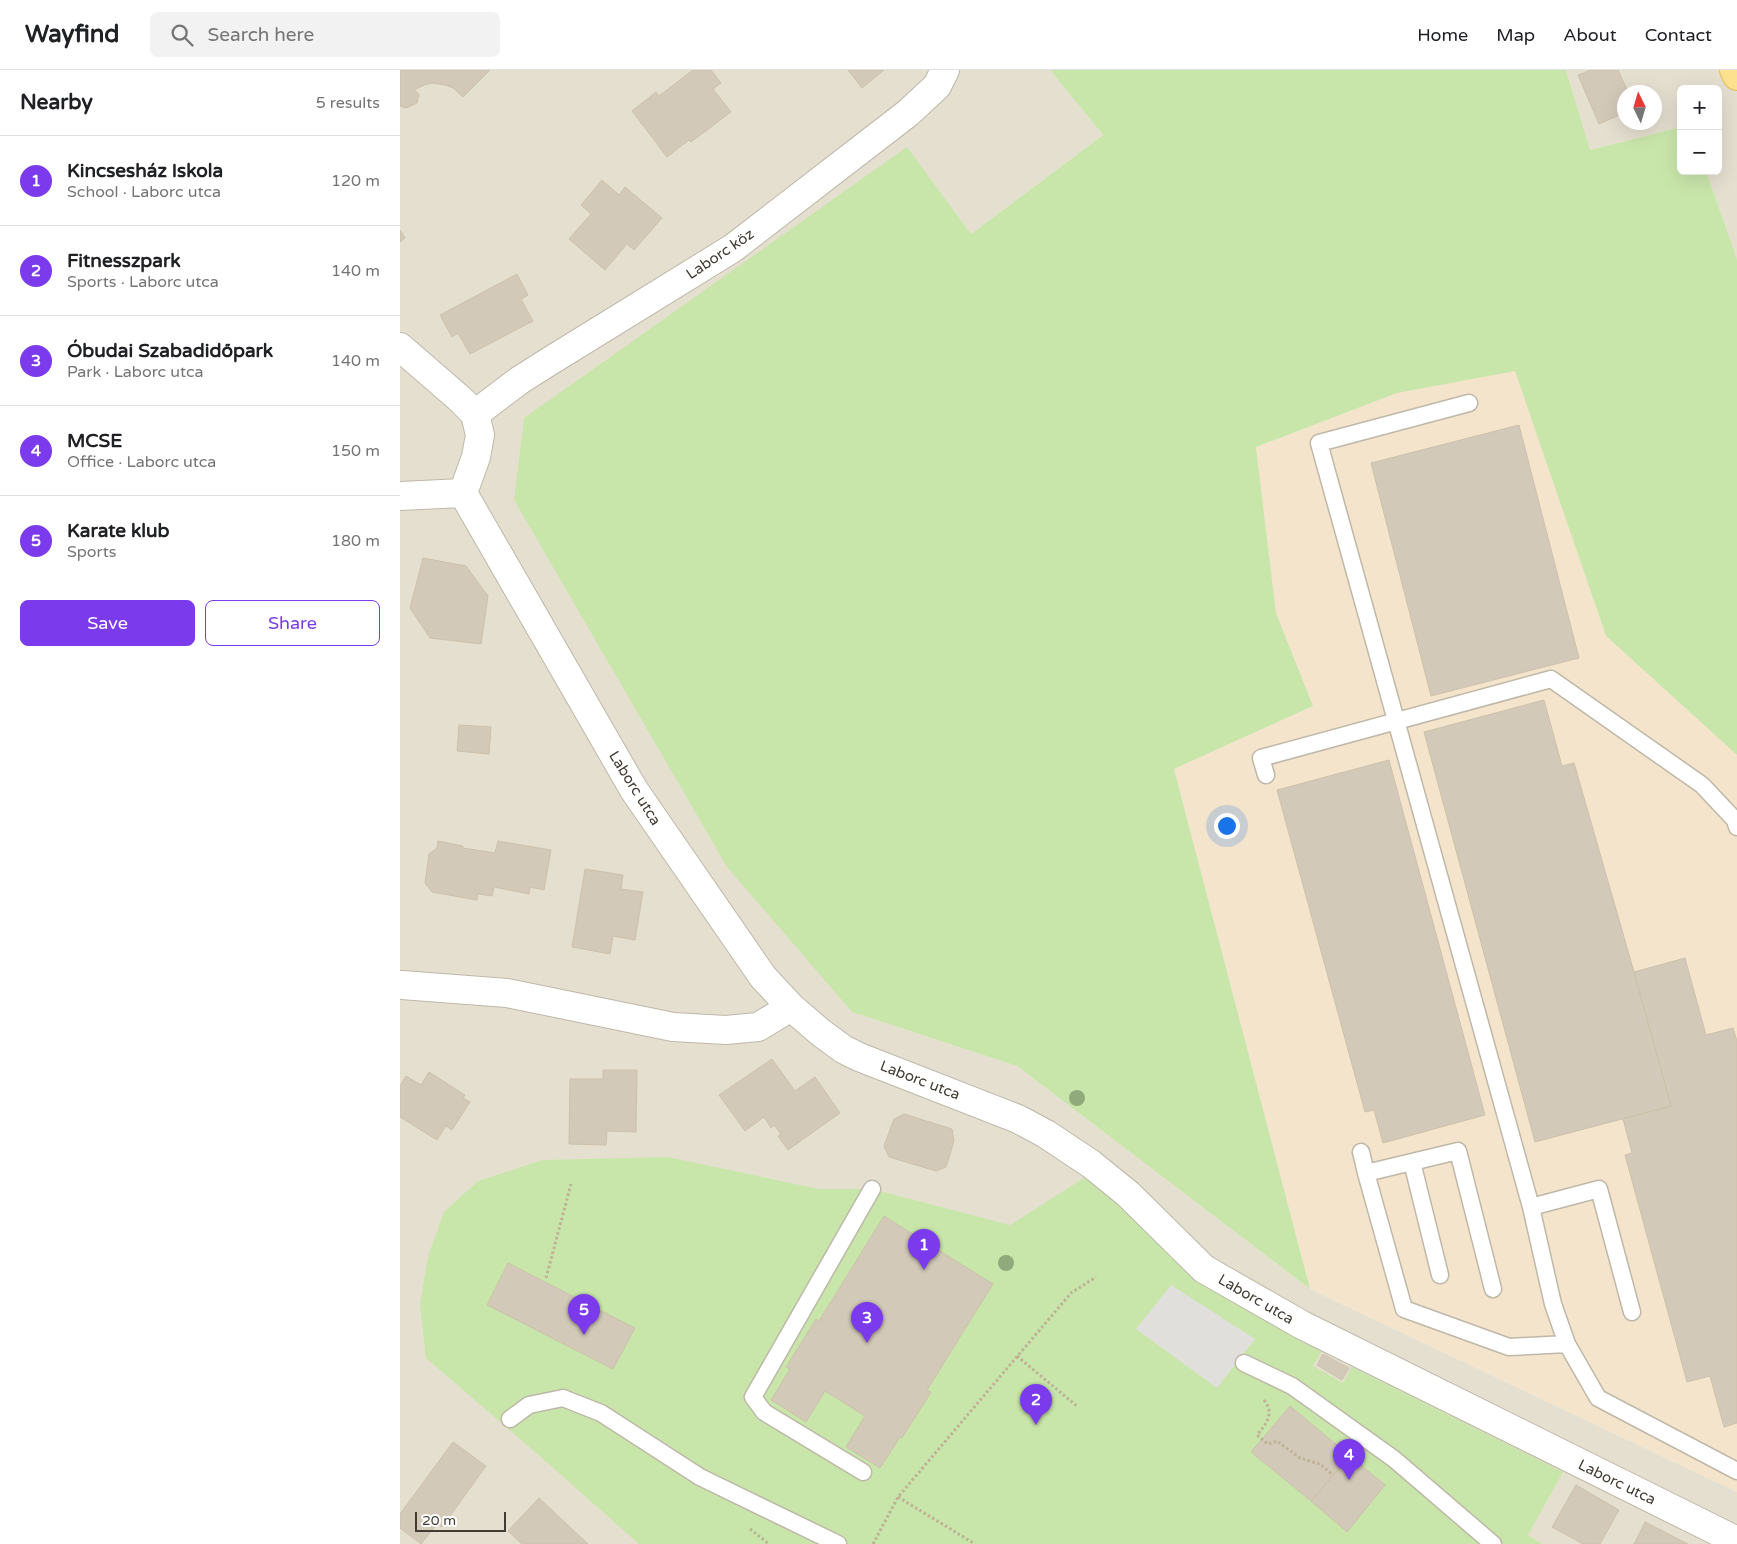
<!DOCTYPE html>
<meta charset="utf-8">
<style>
:root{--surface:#fff;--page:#f2f2f2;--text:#202124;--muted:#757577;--line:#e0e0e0;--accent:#7c3aed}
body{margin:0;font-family:"Varela Round",sans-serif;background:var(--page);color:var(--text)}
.controls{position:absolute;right:15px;top:15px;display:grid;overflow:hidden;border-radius:8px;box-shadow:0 5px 20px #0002}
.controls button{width:45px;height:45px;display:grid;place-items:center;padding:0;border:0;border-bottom:1px solid var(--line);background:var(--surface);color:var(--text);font:25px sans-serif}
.compass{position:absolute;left:1217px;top:15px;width:45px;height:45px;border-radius:50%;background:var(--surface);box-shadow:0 5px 20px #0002;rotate:355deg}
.scale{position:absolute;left:15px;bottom:12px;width:91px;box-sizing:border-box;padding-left:5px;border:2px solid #423d33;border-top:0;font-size:14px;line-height:18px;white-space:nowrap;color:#423d33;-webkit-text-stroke:4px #fff;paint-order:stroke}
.you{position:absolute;left:826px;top:755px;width:18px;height:18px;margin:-12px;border:4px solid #fff;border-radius:50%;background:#1a73e8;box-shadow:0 0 0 8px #1a73e833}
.badge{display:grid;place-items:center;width:32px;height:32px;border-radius:50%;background:var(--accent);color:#fff;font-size:16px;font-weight:700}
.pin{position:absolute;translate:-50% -41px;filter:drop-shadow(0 1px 2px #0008)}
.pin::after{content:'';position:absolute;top:26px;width:18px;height:15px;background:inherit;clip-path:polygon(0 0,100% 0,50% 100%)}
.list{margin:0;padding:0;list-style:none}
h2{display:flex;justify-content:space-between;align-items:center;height:65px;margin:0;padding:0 20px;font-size:21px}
h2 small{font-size:16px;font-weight:400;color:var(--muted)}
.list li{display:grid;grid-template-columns:32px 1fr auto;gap:15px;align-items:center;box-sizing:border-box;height:90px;padding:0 20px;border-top:1px solid var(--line)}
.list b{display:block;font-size:19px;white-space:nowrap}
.list p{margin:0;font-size:16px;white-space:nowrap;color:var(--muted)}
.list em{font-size:16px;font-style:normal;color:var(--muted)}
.actions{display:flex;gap:10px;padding:15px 20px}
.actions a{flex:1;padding:11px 0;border:1px solid var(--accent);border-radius:8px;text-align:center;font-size:18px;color:var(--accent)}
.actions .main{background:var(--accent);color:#fff}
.icon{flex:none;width:28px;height:28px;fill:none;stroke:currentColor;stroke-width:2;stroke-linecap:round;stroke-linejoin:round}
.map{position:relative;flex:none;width:1337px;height:1474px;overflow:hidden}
header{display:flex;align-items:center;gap:30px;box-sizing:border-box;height:70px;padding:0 25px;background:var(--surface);border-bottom:1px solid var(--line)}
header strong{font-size:24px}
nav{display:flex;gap:28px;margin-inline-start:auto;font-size:18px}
.search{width:350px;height:45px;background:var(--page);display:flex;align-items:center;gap:12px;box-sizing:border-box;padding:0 18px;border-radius:8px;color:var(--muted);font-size:19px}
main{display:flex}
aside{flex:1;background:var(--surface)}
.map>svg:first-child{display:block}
.residential{fill:#e5dfd0;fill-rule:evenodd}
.commercial{fill:#f4e4cc}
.green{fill:#c9e6aa}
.parking{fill:#e1dfdb}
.building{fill:#d2c9b8;stroke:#cdc1ab}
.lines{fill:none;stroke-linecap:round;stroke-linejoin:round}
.lane-casing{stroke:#bfb8a8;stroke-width:19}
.street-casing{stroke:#bfb8a8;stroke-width:30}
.primary-casing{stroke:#e2be5f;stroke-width:30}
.path{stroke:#beb196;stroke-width:3;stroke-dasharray:2.5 2.5;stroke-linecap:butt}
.lane{stroke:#fff;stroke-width:16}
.street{stroke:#fff;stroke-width:28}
.primary{stroke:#fde18f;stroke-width:28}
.tree{fill:#91aa7b}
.labels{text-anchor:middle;stroke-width:4;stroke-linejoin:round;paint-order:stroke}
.street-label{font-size:15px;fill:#423d33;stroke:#fff}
</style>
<header>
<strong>Wayfind</strong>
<div class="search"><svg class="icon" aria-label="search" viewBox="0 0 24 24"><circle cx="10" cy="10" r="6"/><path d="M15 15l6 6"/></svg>Search here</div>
<nav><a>Home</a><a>Map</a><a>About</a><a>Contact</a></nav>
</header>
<main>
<aside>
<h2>Nearby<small>5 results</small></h2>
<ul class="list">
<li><span class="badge">1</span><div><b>Kincsesház Iskola</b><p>School · Laborc utca</p></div><em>120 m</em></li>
<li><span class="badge">2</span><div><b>Fitnesszpark</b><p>Sports · Laborc utca</p></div><em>140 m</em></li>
<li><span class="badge">3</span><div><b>Óbudai Szabadidőpark</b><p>Park · Laborc utca</p></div><em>140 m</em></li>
<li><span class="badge">4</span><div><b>MCSE</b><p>Office · Laborc utca</p></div><em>150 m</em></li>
<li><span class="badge">5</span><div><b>Karate klub</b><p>Sports</p></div><em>180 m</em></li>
</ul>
<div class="actions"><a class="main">Save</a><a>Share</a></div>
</aside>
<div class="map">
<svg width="1337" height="1474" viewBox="0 0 1337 1474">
<rect width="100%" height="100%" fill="#f1ede2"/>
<!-- residential -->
<path class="residential" d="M 0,0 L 650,0 L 703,65 L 571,164 L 507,78 L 452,942 L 617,996 L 910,1219 L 1337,1422 L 1337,1474 L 0,1474 Z
M 1166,0 L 1337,0 L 1337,189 L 1306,101 L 1318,101 L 1318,19 L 1281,19 L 1281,57 L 1190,80 ZM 1224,22 L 1254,22 L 1254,52 L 1224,52 Z"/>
<!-- commercial -->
<path class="commercial" d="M 1115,300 L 1206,566 L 1337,685 L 1337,1422 L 910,1219 L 774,699 L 913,636 L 876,543 L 856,377 L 997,323 Z"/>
<!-- green -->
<path class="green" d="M 650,0 L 1166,0 L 1190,80 L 1281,57 L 1281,101 L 1306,101 L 1337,189 L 1337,685 L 1206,566 L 1115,301 L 997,323 L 856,377 L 876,543 L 913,636 L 774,699 L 910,1219 L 617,996 L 452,942 L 327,797 L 114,430 L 124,348 L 507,77 L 571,164 L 703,65 Z
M 268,1087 L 419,1119 L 472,1119 L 610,1155 L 687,1106 L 897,1266 L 922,1281 L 913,1296 L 943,1313 L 952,1297 L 1163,1402 L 1128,1465 L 1142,1474 L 239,1474 L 135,1382 L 26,1288 L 20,1235 L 28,1186 L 44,1142 L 78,1111 L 143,1090 Z"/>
<!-- parking -->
<path class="parking" d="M 771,1215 L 855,1269 L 817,1318 L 736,1259 Z"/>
<!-- building -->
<path class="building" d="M 0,0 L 90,0 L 63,27 L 53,18 L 45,15 L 32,13 L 24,15 L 14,20 L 19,24 L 17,33 L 6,38 L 0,36 Z
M 293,0 L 311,0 L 321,13 L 313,19 L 331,42 L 291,72 L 289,70 L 267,87 L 232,41 L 256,22 L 259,26 Z
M 448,0 L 484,0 L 462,18 Z
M 1191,0 L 1218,0 L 1228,22 L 1224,22 L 1224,43 L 1199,54 L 1178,5 Z
M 202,110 L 219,125 L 225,117 L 262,148 L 234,180 L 227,174 L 205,200 L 169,169 L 191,144 L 181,135 Z
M 0,160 L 5,168 L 0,172 Z
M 117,204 L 128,225 L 121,229 L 133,251 L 70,284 L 58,263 L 52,267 L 40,245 Z
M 1119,355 L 1179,588 L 1031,626 L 971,393 Z
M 23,488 L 66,496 L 88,526 L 81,574 L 30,568 L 10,538 Z
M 1144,630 L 1162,696 L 1174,693 L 1234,902 L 1271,1036 L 1135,1072 L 1024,662 Z
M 59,655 L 91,657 L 89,684 L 57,681 Z
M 989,690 L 1085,1045 L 983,1073 L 974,1040 L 965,1042 L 877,720 Z
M 38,771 L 63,776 L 63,778 L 95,783 L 98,771 L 151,780 L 144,820 L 130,817 L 129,824 L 94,817 L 92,826 L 78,824 L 77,830 L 32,822 L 25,813 L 29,784 L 37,778 Z
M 185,799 L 223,805 L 221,819 L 243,822 L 235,870 L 213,866 L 210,884 L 172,877 Z
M 1285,888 L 1306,965 L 1333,958 L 1337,971 L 1337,1353 L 1324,1357 L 1310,1306 L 1287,1312 L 1225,1085 L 1232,1083 L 1223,1049 L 1271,1036 L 1234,902 Z
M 372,989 L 395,1021 L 415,1007 L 440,1043 L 388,1080 L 378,1066 L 381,1064 L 374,1055 L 371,1058 L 364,1047 L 345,1061 L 319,1025 Z
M 203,1000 L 237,1000 L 236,1062 L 207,1061 L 206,1075 L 169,1074 L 170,1009 L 203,1009 Z
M 29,1002 L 65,1025 L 63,1028 L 70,1032 L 52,1060 L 46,1056 L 37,1070 L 0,1047 L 0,1016 L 6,1006 L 21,1015 Z
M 504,1044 L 552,1059 L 554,1071 L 546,1097 L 536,1101 L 489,1087 L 484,1076 L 494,1049 Z
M 484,1146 L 593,1214 L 527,1320 L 531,1322 L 502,1368 L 500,1367 L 480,1398 L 446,1377 L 465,1346 L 425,1321 L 406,1352 L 371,1330 L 390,1299 L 386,1297 L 416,1249 L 419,1251 Z
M 108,1193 L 235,1258 L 213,1299 L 87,1235 Z
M 923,1284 L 949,1298 L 942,1310 L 917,1295 Z
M 890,1336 L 950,1386 L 911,1431 L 851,1382 Z
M 53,1372 L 86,1396 L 42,1457 L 37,1454 L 21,1474 L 0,1458 L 0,1444 Z
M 950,1386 L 985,1415 L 947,1462 L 911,1431 Z
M 1176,1415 L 1219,1440 L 1200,1474 L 1183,1474 L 1152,1457 Z
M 139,1428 L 188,1474 L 122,1474 L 108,1461 Z
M 1245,1452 L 1288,1474 L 1234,1474 Z"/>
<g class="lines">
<defs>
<path id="lane" d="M 1069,333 L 919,373 L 1131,1137 L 1153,1234 L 1167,1274 L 1198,1328 L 1337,1401
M 866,705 L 861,688 L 1151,609 L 1302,715 L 1335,750 L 1337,757
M 961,1082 L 966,1103 L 1058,1081 L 1093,1219
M 1012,1092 L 1040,1205
M 966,1103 L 1004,1239 L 1109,1277 L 1167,1274
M 1131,1137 L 1199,1119 L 1232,1242
M 844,1293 L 892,1316 L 994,1389 L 1093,1474
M 110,1349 L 129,1335 L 163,1328 L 201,1343 L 300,1407 L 438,1474
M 463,1402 L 364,1342 L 353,1327 L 472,1119"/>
<path id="street" d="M 0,277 L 60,329 L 75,344 L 80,365 L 76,387 L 63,423 L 234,720 L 363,907 L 391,937 L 420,962 L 443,979 L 459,987 L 618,1049 L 646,1064 L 691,1094 L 728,1124 L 804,1199 L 902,1255 L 1337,1471
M 75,344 L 120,310 L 150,291 L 333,178 L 508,43 L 537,16 L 545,0
M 0,426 L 63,423
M 2,915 L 107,923 L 273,957 L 326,960 L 358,957 L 391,937"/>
<path id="primary" d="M 1334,0 L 1337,6"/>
</defs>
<!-- lane casing -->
<use href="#lane" class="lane-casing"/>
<!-- street casing -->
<use href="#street" class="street-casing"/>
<!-- primary casing -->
<use href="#primary" class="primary-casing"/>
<!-- path -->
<path class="path" d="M 146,1208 L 171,1114
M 617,1286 L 678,1337
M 864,1330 C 875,1344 866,1354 857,1365 L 868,1374 L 877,1371 L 900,1388 L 920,1394 L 933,1405
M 498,1427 L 575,1474
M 350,1459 L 369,1474
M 473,1474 L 498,1427 L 671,1223 L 696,1207"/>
<!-- lane -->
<use href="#lane" class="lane"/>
<!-- street -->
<use href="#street" class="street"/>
<!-- primary -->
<use href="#primary" class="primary"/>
</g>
<!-- trees -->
<g class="tree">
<circle cx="677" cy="1028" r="8"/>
<circle cx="606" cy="1193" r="8"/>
</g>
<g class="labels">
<!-- street labels -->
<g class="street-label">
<text transform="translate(320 184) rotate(-34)" y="5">Laborc köz</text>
<text transform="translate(235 718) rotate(58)" y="5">Laborc utca</text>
<text transform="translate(520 1010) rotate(21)" y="5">Laborc utca</text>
<text transform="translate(856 1229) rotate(30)" y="5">Laborc utca</text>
<text transform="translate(1217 1412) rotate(26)" y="5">Laborc utca</text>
</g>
</g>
</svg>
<div class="controls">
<button>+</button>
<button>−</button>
</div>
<svg class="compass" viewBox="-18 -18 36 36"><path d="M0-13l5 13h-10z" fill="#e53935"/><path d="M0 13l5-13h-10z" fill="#757577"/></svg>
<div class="scale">20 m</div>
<div class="you"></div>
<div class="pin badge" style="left:524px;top:1200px">1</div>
<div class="pin badge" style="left:636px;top:1355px">2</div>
<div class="pin badge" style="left:467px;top:1273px">3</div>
<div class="pin badge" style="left:949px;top:1410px">4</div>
<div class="pin badge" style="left:184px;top:1265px">5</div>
</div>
</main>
